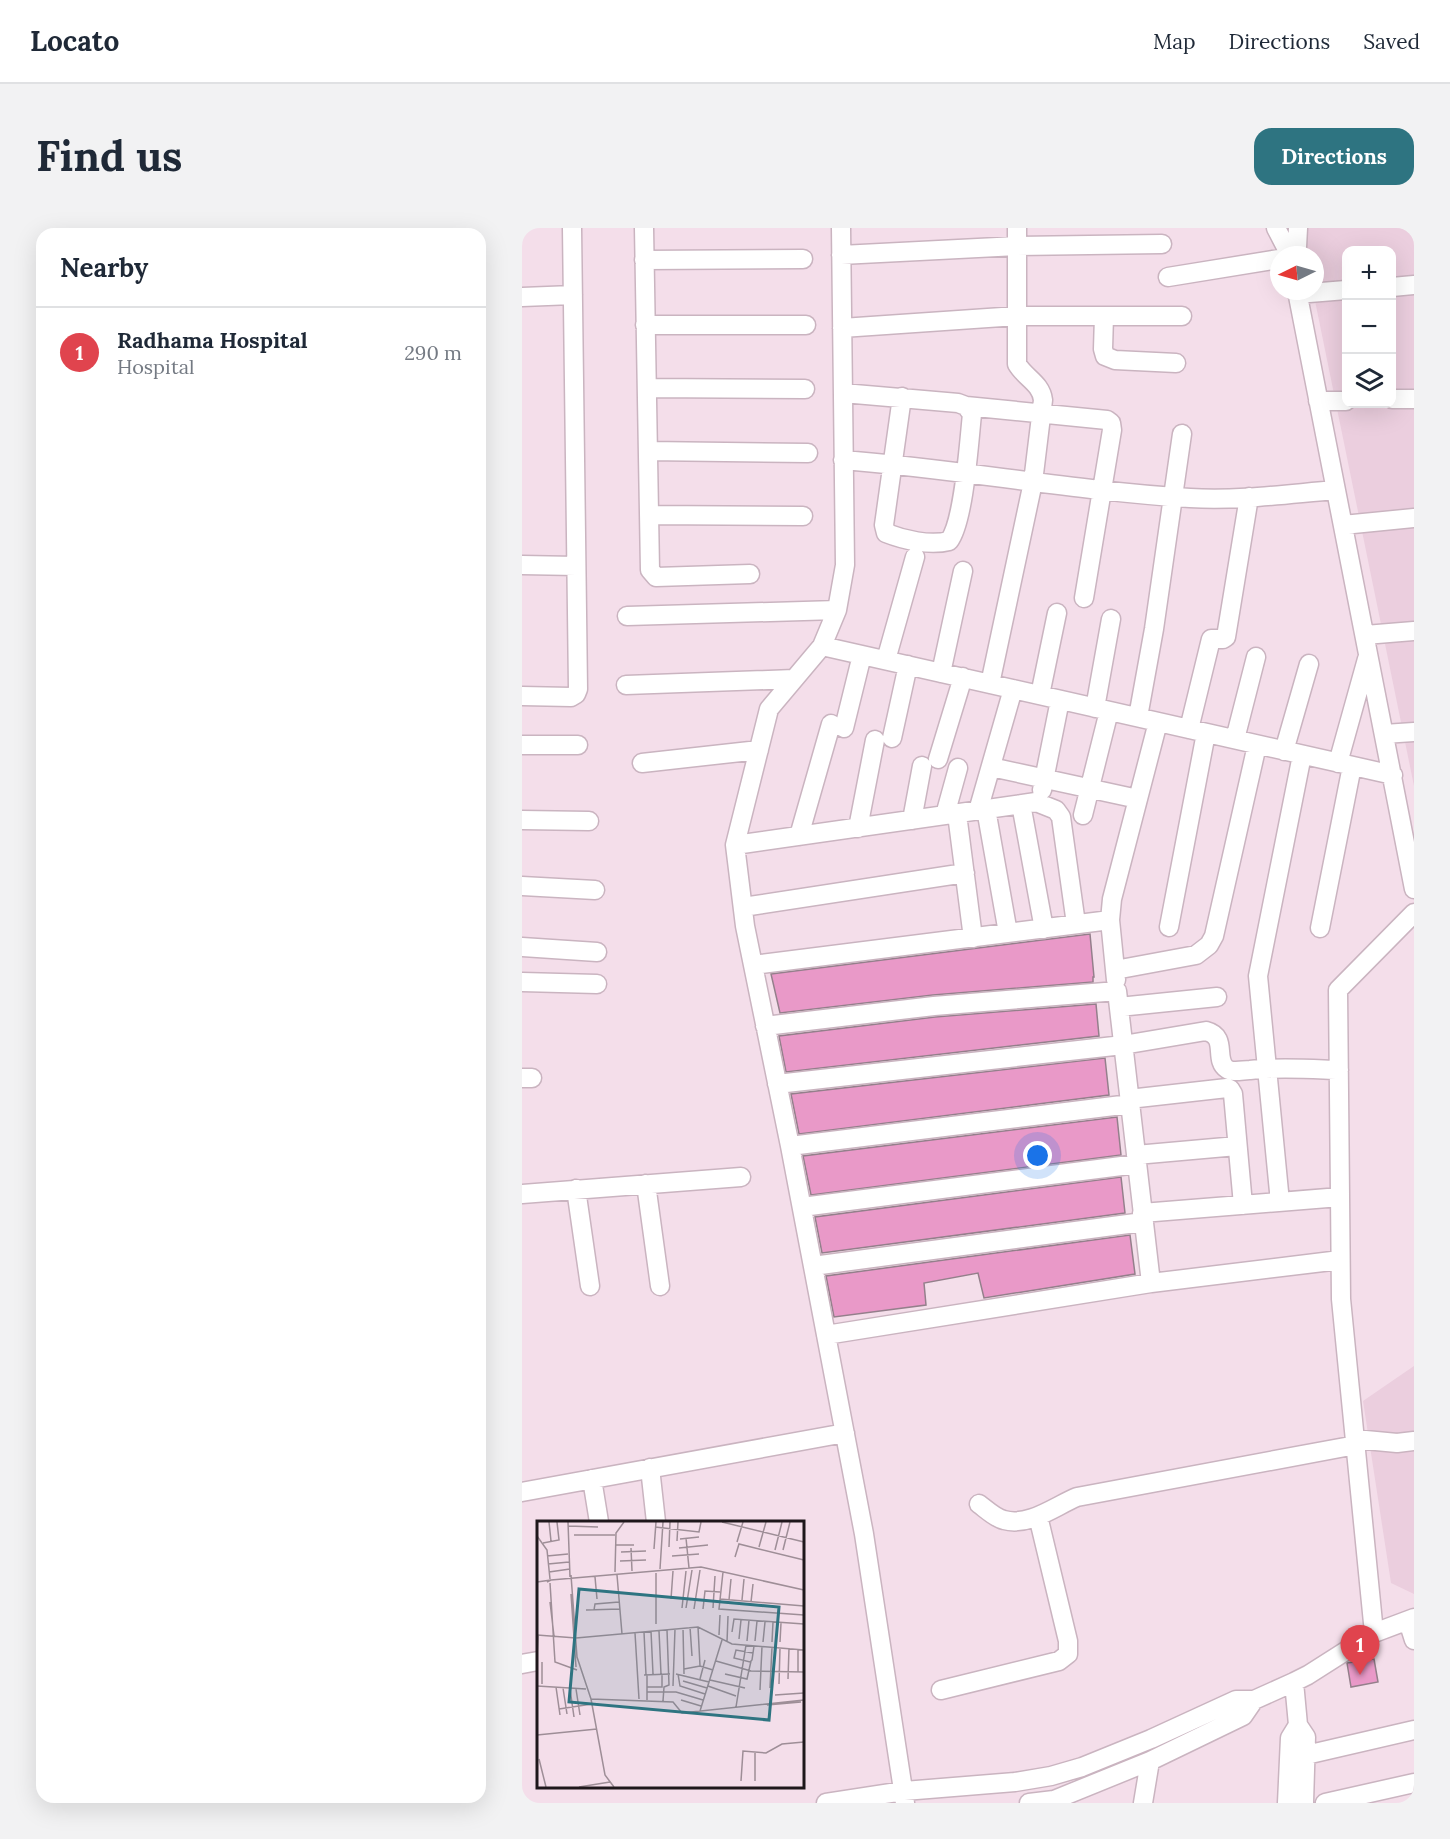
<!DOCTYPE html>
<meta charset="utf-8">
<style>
:root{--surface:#fff;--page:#f2f2f3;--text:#1f2937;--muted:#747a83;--line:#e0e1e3;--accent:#2e7481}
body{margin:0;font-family:Lora,serif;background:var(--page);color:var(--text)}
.controls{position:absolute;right:18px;top:18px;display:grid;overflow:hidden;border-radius:12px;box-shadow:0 6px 24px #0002}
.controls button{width:54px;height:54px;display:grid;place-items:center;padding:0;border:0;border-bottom:2px solid var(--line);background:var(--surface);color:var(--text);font:30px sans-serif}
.compass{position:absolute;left:748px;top:18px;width:54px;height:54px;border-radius:50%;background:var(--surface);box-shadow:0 6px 24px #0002;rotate:265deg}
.you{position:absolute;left:516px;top:928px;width:21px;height:21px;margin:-15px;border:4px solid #fff;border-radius:50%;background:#1a73e8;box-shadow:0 0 0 9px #1a73e833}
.badge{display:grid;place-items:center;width:39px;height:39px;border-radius:50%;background:var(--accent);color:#fff;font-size:20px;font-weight:700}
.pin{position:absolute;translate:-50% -50px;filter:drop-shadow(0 2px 3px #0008)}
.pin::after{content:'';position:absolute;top:32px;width:21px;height:18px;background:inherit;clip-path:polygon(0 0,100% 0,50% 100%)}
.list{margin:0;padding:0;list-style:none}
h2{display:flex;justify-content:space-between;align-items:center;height:78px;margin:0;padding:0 24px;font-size:26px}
h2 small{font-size:20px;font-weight:400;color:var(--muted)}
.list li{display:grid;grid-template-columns:39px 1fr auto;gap:18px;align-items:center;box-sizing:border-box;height:90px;padding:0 24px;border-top:2px solid var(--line)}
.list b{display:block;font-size:22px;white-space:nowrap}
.list p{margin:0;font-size:20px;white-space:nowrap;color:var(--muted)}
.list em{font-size:20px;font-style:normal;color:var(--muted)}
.icon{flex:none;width:33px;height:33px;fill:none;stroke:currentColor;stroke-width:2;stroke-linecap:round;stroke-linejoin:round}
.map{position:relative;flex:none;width:892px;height:1575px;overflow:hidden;border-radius:18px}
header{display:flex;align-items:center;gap:36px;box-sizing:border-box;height:84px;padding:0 30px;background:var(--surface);border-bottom:2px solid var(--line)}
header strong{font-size:28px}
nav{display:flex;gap:33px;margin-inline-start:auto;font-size:21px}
.intro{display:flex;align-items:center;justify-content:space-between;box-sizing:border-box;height:144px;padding:0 36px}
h1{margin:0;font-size:42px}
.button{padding:15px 27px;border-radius:18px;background:var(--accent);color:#fff;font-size:21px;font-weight:700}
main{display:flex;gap:36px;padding:0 36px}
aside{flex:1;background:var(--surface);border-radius:18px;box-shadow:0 6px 24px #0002}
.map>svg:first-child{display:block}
.built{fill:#ebcede;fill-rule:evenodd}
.building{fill:#e999c8;stroke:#947f8b;stroke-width:1.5}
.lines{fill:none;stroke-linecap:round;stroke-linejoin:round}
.minor-casing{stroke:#cab4c0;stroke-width:21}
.minor{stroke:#fff;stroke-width:18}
.inset-road{fill:none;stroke:#9e8e97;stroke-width:1.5}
.view{fill:#2e7481;fill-opacity:0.15;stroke:#2e7481;stroke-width:3}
.inset-edge{fill:none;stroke:#1e171b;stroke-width:3}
</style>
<header>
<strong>Locato</strong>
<nav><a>Map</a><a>Directions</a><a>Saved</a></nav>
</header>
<div class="intro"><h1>Find us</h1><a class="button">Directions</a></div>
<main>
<aside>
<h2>Nearby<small></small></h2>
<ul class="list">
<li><span class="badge" style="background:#e0444e">1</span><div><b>Radhama Hospital</b><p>Hospital</p></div><em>290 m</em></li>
</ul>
</aside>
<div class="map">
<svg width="892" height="1575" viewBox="0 0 892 1575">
<rect width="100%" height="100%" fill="#f4deea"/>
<!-- built -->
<path class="built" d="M 779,0 L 892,0 L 892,558 L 791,63 L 793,63 L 793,27 L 784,27 ZM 824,22 L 870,22 L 870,176 L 824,176 Z
M 892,1138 L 892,1366 L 869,1355 L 841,1173 Z"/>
<!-- building -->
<path class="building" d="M 568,706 L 572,749 L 571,749 L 571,754 L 411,767 L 258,785 L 249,746 Z
M 574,776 L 577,808 L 264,844 L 257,808 L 413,789 Z
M 583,830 L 587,867 L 277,906 L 269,866 Z
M 595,889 L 599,927 L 289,967 L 281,928 Z
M 599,949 L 603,985 L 300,1025 L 293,989 Z
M 608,1007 L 613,1046 L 462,1070 L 456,1045 L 402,1055 L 404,1077 L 312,1089 L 304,1048 Z
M 852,1431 L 856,1454 L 829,1459 L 825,1435 Z"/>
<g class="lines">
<defs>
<path id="minor" d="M 122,0 L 128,342 L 134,349 L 228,346
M 319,0 L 323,337 L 315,382 L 300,418 L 247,481 L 213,617 L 223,698 L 268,918 L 342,1306 L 383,1575
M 754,0 L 768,27
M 319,27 L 495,18 L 640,16
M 770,27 L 775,19 L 776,0
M 122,32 L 281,31
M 646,49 L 757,31
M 870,59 L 892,57
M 775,63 L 892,661
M 775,66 L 824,62
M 0,69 L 51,67
M 582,88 L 581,121 L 583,128 L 593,132 L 654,135
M 123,97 L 284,97
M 320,100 L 495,88 L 660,88
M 125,160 L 283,161
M 321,165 L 436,175 L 444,178 L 450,186 C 447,214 442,294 427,313 C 408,318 382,312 364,305 L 362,297 L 380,169
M 870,171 L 892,171
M 796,173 L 824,173
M 444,178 L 585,192 L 589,195 L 590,202 L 562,370
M 126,223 L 286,225
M 321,232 C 437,241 552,263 668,270 C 716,273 765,266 814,262
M 127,287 L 281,288
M 821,297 L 892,290
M 0,337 L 54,338
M 105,388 L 315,382
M 843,407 L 892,403
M 300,418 L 871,547
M 364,432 L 393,329
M 419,445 L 441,343
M 468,456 L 511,254 L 521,172 C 519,155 503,150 495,136 L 495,0
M 104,457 L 272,451
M 518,467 L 535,385
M 0,468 L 49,469 L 54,466 L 56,461 L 50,0
M 573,480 L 589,391
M 616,489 L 632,401 L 660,206
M 322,500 L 340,427
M 667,501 L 689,411 L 701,411 L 704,409 L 727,269
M 862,506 L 892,504
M 370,510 L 386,437
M 713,511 L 734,429
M 0,517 L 56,517
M 762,523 L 787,436
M 416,531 L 441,449
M 120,535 L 237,522
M 816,535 L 845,431
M 469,539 L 616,571
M 520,562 L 538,472
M 499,576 L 522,701
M 464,581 L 486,705
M 456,583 L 491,461
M 435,586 L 451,710
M 423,587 L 436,540
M 561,587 L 587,483
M 0,592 L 67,593
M 390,592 L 400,538
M 336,600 L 353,512
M 277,608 L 309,496
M 213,617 L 514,574 L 534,582 L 539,589 L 554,696
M 0,658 L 73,662
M 221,679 L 443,645
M 647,699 L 684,505
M 798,700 L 830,538
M 0,719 L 75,724
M 231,737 L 588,692
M 593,742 L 674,727 L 687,717 L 692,708 L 735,517
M 594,752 L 588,692 L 590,671 L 636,494
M 0,754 L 75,756
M 597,779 L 695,769
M 243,798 L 412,778 L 595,763 L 629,1055
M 0,850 L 10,850
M 255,856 L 601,817 L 684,803 C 707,809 691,832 705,841 C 711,845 721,842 728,842 C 757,839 787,841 817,842
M 607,871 L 705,860 L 708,861 L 711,866 L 721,977
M 268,918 L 608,876
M 614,927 L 715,918
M 124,956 L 138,1058
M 54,961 L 68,1058
M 0,966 L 219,949
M 758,974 L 736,748 L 780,527
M 280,979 L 615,936
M 620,985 L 818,969
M 291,1038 L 621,994
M 304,1107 L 629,1055 L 818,1032
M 833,1211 L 875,1215 L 892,1213
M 128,1240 L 134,1294
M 70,1251 L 77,1294
M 0,1264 L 323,1205
M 457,1276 C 464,1281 473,1290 482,1292 C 507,1299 533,1278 555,1269 L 834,1217
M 886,1393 L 892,1412
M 852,1405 L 892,1390
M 0,1436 L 16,1433
M 772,1454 L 776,1497 L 784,1509 L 782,1575
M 419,1462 L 537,1433 L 546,1426 L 546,1413 L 516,1288
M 784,1527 L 892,1502
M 304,1575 L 382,1563 L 493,1554 L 529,1548 L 560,1539 L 629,1511 L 714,1472 L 732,1472 L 772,1454 L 786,1447 L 852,1405 L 819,1071 L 816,762 L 892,685
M 507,1575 L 532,1572 L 628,1533 L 721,1488 L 732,1472
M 621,1575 L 628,1533
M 765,1575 L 768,1510 L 776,1497
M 803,1575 L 892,1555"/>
</defs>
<!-- minor casing -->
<use href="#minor" class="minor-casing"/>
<!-- minor -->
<use href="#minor" class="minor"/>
</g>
<!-- overview -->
<g transform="translate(15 1293)">
<rect width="267" height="267" fill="#f4deea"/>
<path class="inset-road" d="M 12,1 L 14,20M 31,1 L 33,56M 185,1 L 267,21M 31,5 L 61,6M 118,6 L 162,11 L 164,1M 37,14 L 78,14M 0,15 L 10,29 L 13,58M 149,17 L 152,47M 143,18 L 162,16M 140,20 L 141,1M 200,21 L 206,1M 6,22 L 22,19 L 20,1M 78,24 L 97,24M 132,26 L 133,1M 222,26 L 229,1M 94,27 L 95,50M 142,27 L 171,24M 117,28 L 119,1M 238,29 L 245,1M 246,29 L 253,1M 84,31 L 109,30M 10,35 L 31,33M 135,35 L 162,33M 198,36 L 202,23 L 267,39M 83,40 L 109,39M 11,43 L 32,41M 123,48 L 126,1M 12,51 L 33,48M 78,51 L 79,12 L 87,1M 186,51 L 182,88 L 267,94M 34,54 L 40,136 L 54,178 L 136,181 L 145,192 L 267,179M 80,54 L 85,113M 58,56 L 60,78M 14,59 L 164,46 L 267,69M 0,61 L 14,59 L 10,61M 13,62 L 18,141 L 40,149M 34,73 L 39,146M 134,78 L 136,50M 183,78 L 267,85M 192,79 L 194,58M 205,79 L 207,58M 13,81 L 17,115M 214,81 L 216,63M 145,87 L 149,50M 149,87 L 155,49M 176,87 L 178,55M 157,88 L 163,49M 166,88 L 168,70 L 183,71M 49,89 L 83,88M 57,89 L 58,83 L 82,81M 119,103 L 119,52M 153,106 L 155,135M 161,106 L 163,145M 146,107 L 147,153M 114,110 L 116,153M 122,110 L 124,153M 107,111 L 109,154M 195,111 L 197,98 L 267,103M 98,112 L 102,178M 0,114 L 39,117 L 161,106 L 195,123 L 267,129M 182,114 L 183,94M 202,118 L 204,99M 210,120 L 212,99M 218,120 L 220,100M 190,121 L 191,95M 226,121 L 228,101M 235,121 L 236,101M 243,121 L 244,102M 261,128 L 261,151M 216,132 L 199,129 L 197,137 L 213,141 L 215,139 L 217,125M 0,136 L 1,114M 179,140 L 214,150 L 267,151M 147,148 L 163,145 L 176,149M 139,153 L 172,161M 141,153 L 143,165 L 168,173M 188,153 L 210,158 L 214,140M 107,154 L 133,153M 163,158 L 168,139M 251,158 L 252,127M 173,159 L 208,167M 146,160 L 170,167M 5,163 L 5,141M 242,163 L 243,127M 0,165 L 49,168M 136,165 L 138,108M 171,165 L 199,175M 19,166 L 23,194M 110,166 L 125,166 L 125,153M 26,167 L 30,193M 233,167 L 235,126M 33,168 L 37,196M 39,168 L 43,194M 223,169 L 225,125M 110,171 L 139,171 L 166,179M 238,174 L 267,172M 54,178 L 68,254 L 77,266M 110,179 L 110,154M 144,179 L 164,185M 126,180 L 127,166 L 132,164 L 130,109M 230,184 L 264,181M 199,186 L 209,124M 22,188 L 55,183M 163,190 L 185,119M 0,214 L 60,208M 218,231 L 218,260M 2,238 L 9,266M 204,260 L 206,230 L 229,232 L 245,223 L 267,221M 42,266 L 73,261"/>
<path class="view" d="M 42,68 L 242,86 L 232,199 L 32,181 Z"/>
<rect width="267" height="267" class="inset-edge"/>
</g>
</svg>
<div class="controls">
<button>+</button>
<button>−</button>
<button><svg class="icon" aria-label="layers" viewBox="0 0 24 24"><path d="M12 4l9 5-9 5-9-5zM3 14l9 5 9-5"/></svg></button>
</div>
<svg class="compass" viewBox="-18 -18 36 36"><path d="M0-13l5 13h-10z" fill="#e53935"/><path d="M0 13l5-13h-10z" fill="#747a83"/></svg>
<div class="you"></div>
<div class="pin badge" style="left:838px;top:1447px;background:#e0444e">1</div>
</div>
</main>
